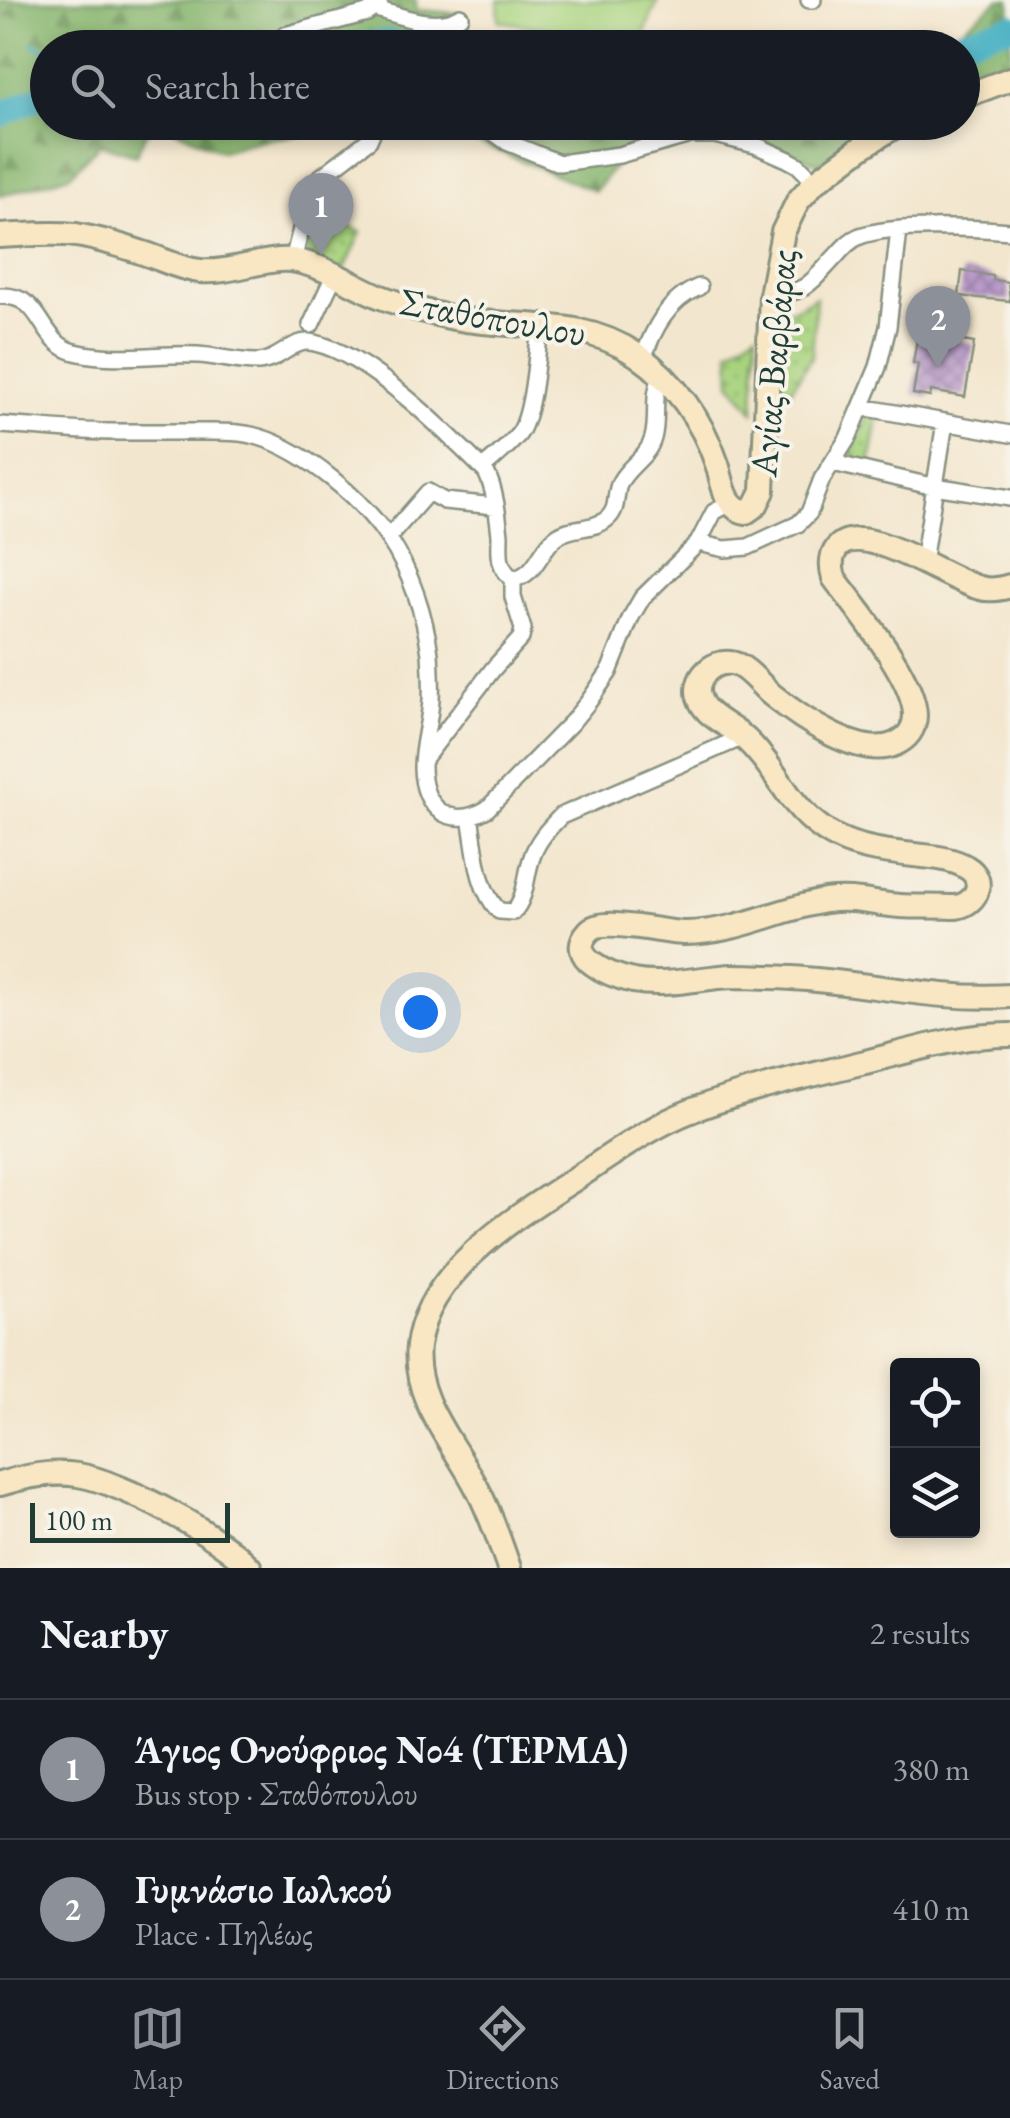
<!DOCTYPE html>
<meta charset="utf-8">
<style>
:root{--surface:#171b24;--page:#20242c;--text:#f1f3f6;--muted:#9ea1a6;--line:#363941;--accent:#8c9099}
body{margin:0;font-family:"EB Garamond",serif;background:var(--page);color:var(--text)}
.controls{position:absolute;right:30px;bottom:30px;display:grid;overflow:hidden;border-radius:10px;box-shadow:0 5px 15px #0003}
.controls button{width:90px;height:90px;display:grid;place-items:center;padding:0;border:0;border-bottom:2px solid var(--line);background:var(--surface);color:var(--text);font:50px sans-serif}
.scale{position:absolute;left:30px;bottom:25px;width:200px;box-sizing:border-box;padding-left:10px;border:5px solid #1f3d34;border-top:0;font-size:28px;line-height:35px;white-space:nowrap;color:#1f3d34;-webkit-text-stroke:8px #f7f3e8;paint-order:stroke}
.you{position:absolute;left:420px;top:1012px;width:35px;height:35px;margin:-25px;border:8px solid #fff;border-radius:50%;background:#1a73e8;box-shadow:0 0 0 15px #1a73e833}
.badge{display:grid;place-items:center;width:65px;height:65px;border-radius:50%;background:var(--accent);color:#fff;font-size:32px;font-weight:700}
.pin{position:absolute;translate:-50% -82px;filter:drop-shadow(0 2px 5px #0008)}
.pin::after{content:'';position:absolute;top:52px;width:35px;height:30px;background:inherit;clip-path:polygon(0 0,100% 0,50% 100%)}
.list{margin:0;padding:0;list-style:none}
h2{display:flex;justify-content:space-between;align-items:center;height:130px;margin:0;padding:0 40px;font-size:42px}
h2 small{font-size:32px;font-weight:400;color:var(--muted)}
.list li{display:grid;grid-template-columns:65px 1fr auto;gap:30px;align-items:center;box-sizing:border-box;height:140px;padding:0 40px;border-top:2px solid var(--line)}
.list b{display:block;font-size:38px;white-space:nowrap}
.list p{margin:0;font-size:32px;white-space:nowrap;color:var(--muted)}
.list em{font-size:32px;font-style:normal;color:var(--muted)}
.icon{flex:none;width:55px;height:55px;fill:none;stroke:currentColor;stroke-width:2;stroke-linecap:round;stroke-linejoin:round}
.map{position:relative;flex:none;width:1010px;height:1568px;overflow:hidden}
.search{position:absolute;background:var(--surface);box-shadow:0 5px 15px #0003;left:30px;right:30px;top:30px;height:110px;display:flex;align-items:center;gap:25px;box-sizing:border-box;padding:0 35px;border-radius:55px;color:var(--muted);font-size:38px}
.sheet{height:410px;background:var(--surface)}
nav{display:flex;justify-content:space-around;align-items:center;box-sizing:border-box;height:140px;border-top:2px solid var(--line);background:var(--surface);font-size:28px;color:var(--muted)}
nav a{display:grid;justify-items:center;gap:5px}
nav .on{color:var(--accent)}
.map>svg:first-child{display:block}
.forest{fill:url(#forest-firs);stroke:#527950;stroke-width:2.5}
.park{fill:url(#park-dots);stroke:#648859;stroke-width:2.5}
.garden{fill:#a8d37e;stroke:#648859;stroke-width:2.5}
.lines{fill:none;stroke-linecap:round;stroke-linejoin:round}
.stream{stroke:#43aec1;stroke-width:4}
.river{stroke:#43aec1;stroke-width:25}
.building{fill:url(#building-cross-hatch)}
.street-casing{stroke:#899281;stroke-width:20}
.secondary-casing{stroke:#899281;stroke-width:28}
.street{stroke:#fff;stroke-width:15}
.secondary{stroke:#f9e7c3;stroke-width:22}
.labels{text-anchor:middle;stroke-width:8;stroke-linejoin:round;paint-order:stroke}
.street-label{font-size:38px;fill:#1f3d34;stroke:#f7f3e8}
</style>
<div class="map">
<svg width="1010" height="1568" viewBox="0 0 1010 1568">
<defs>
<pattern id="forest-firs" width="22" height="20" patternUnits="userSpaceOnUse" patternTransform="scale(2.5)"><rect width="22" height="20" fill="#86b56d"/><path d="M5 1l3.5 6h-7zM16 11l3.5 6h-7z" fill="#6d945a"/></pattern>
<pattern id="park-dots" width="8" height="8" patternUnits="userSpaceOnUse" patternTransform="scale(2.5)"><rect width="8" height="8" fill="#a8d37e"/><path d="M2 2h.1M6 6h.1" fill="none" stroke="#88ac68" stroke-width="1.8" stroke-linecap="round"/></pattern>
<pattern id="building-cross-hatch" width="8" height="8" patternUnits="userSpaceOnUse" patternTransform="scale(2.5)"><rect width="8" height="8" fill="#b99ac9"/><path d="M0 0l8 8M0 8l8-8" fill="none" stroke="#967fa4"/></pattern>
</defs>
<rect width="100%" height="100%" fill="#f7f3e8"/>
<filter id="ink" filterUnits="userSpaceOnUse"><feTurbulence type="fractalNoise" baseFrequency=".01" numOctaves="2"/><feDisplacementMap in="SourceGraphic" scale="20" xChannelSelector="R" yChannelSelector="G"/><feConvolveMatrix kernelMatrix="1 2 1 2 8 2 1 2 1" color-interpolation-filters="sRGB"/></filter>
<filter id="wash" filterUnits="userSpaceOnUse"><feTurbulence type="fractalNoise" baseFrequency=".0048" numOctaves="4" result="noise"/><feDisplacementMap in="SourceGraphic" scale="40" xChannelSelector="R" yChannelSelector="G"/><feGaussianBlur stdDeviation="2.25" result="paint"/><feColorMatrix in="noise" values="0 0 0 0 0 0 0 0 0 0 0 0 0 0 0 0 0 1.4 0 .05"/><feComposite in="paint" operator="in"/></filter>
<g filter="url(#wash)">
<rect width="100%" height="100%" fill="#f3e6ce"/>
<!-- forest -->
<path class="forest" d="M 0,0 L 416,0 L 416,10 L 456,13 L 474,39 L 484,47 L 48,48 L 48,122 L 329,123 L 320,132 L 261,140 L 221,151 L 167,125 L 147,131 L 136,155 L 100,144 L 70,175 L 0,196 Z
M 999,0 L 1010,0 L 1010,72 L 963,92 L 962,48 L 898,48 L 924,43 L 960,30 Z
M 429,123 L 891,123 L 820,164 L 732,133 L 629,148 L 595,191 Z"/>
<!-- park -->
<path class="park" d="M 313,212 L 361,232 L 340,278 L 308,255 L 304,245 Z
M 816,297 L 812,356 L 791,390 L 774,388 L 780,312 L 794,309 Z
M 757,332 L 754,412 L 731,382 L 730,351 Z
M 867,416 L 878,418 L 870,464 L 849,459 Z"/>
<!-- garden -->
<path class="garden" d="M 498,0 L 658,0 L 639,47 L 618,47 L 567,32 L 499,21 Z"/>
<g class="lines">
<!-- stream -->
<path class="stream" d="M 32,44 L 48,51"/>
<!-- river -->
<path class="river" d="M 341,48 L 389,42 L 405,48
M 938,48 L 1010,26
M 0,115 L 48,93"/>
</g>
<g id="blocks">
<!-- building -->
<path class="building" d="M 962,271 L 993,276 L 993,280 L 1008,282 L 1010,301 L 959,296 Z
M 918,333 L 974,343 L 965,397 L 931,391 L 930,397 L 913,394 L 918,364 L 913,363 Z"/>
</g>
</g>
<g filter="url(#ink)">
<use href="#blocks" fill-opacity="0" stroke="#899281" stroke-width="2.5"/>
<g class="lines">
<defs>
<path id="street" d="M 809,0 L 813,0
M 374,8 C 400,16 436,31 460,16
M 277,48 L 285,35 L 367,13 L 374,8 L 380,0
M 479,122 L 507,142 L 559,163 L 619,155 L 690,135 L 715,135 L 755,145 L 787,159 L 798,165 L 815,182
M 293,260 L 313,183 L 369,140 L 372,133 L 371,122
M 771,295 C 807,294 813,280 836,256 C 843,248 850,240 860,236 C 893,224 973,228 1010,231
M 0,296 C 45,294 37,342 75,352 C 115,362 157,353 198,355 C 218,356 239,363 259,362 C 280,361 293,337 315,343 C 369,355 446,432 486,472 C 495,489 498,515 500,535 C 500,552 497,567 513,579
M 311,325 L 334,276
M 643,359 C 653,329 668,300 699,287
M 862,407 L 1010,434
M 0,425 C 38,427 76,432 114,432 C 142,432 170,432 198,432 C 219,432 239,431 259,437 C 306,451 362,499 389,539 C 411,572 425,615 430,654 C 431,669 432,685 431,700 C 430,722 422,745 422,768 C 423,809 450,830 487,809 L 572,722 L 589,701 L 609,672 L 631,617 L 642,598 L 698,543 L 714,512 L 730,503
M 833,463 L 922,484 L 1010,498
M 483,468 C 494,458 508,447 518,435 C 533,417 537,352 540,326
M 388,538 L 428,492 L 444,501 L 495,506
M 698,543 L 725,549 L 748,547 L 798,524 L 809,513 L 822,479 L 848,438 L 878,367 L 888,327 L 899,230
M 923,562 L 945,422
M 513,579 C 537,575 539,550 556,537 C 571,525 594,531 608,518 C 619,508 614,494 620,482 C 629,465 648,457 653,438 C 659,417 651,395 662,377
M 424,759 L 493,669 L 521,638 L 523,629 L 513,597 L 513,579
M 470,817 C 476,848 476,887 499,911 L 513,912 C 527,897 525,876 532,857 C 537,841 549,828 561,816 L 743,737"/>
<path id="secondary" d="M 962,97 L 1010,79
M 0,236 C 25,235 51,232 76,235 C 100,239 126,247 149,255 C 166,261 181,269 200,271 C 232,274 269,255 297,261 C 326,267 353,285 381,297 C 404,306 429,313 454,318 C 520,331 577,315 637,355 C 674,380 703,422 717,464 C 723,482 724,508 746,512 L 756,505 L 763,491 L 771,295 L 783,232 L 798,201 L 815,182 L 862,147 L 902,122
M 1010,586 C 1000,589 990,591 980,588 C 948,581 862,518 837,548 C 830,557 831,568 834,578 C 857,609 914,677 915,715 C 915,729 907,739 895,744 C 860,760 799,717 772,695 C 761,686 751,671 738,665 C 716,655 689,679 701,702 C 708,717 729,725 742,736 C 761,752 775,775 789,795 C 824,843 859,849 914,855 C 931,857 951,858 966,867 C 989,880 975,907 953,907 C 935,906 917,907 900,906 C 872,904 855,897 825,901 C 775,910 739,932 685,933 C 663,933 602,916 589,931 C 563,959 613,976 633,981 C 665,987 699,978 731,976 C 751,976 772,977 792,978 C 864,982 937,1001 1010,996
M 0,1484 C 26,1476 51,1471 78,1475 C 120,1481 222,1536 250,1568
M 509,1568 C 500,1542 491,1515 478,1490 C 455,1444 412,1400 418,1346 C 427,1269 522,1213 581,1175 C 617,1151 652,1126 693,1110 C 747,1089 805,1077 861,1063 C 911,1051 958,1035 1010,1035"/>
</defs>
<!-- street casing -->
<use href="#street" class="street-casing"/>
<!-- secondary casing -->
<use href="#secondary" class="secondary-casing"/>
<!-- street -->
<use href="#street" class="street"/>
<!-- secondary -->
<use href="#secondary" class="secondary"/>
</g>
</g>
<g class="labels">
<!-- street labels -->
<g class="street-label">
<text transform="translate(493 317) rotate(10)" y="13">Σταθόπουλου</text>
<text transform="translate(773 363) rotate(-85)" y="13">Αγίας Βαρβάρας</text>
</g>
</g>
</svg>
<div class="controls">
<button><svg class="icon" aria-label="locate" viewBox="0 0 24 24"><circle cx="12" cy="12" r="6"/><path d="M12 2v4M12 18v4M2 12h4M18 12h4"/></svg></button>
<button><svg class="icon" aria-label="layers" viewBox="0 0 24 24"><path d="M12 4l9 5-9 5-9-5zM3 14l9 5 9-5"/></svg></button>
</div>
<div class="scale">100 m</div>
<div class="you"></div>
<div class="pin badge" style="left:321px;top:255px">1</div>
<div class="pin badge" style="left:938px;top:368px">2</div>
<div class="search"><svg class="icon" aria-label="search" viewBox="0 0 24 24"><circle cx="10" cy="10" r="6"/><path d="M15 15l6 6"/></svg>Search here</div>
</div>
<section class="sheet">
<h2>Nearby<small>2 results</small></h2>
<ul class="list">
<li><span class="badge">1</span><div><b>Άγιος Ονούφριος Νο4 (ΤΕΡΜΑ)</b><p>Bus stop · Σταθόπουλου</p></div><em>380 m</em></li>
<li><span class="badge">2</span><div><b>Γυμνάσιο Ιωλκού</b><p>Place · Πηλέως</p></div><em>410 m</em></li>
</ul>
</section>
<nav>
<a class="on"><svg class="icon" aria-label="map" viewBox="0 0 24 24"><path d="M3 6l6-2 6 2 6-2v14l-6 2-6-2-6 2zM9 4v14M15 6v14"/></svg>Map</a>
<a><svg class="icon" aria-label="directions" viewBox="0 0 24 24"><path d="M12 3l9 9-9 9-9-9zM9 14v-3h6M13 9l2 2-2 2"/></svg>Directions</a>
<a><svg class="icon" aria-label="saved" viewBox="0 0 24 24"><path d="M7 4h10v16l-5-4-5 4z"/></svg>Saved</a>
</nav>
